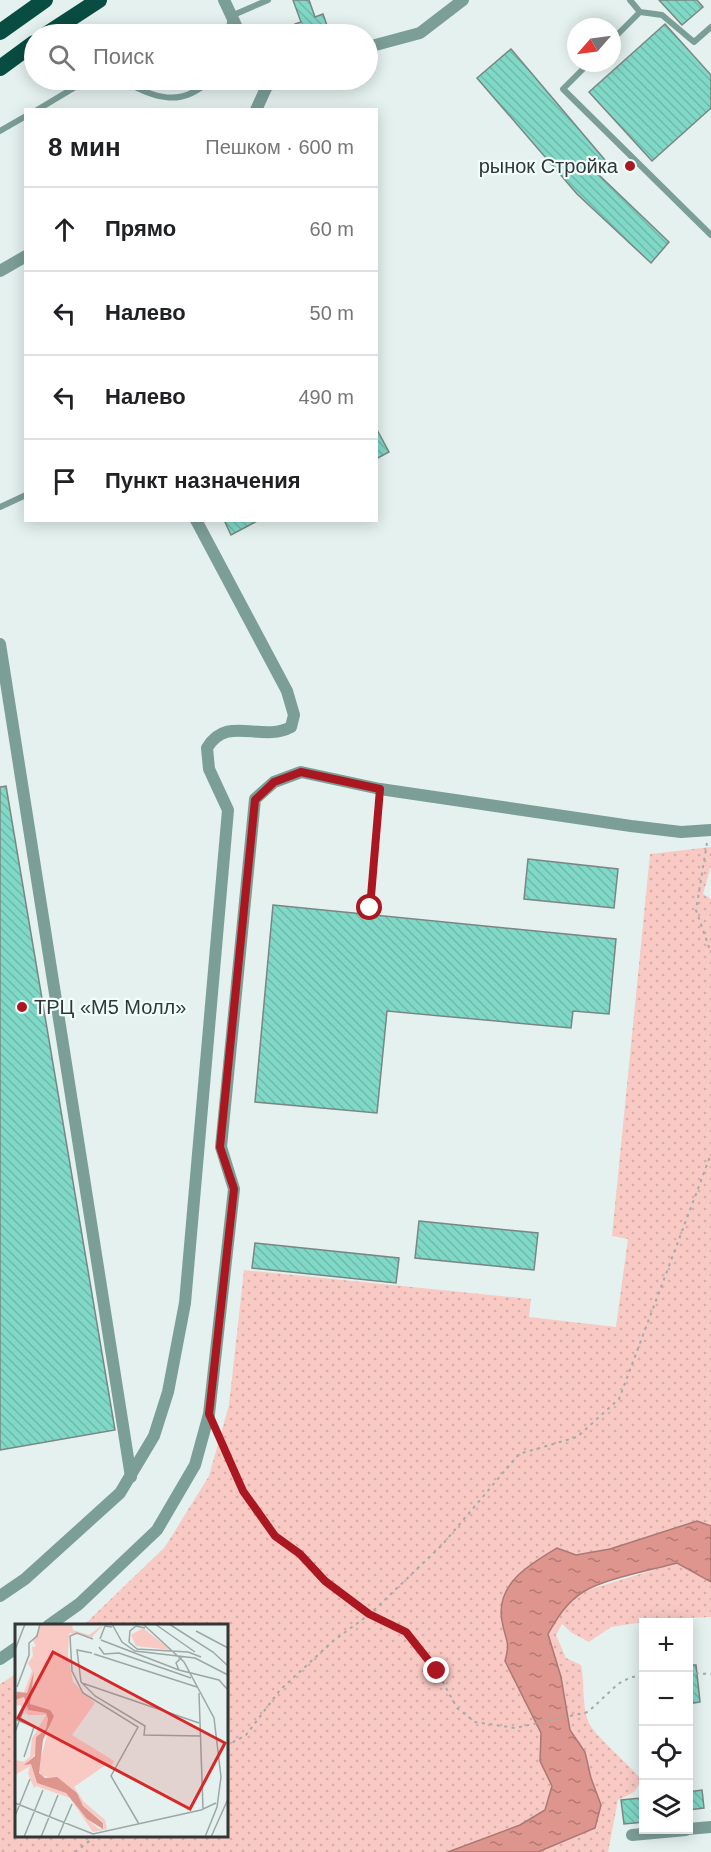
<!DOCTYPE html>
<html lang="ru">
<meta charset="utf-8">
<style>
:root{--surface:#fff;--page:#f2f2f2;--text:#202124;--muted:#757577;--line:#e0e0e0}
body{margin:0;font-family:Helvetica,sans-serif;background:var(--page);color:var(--text)}
.controls{position:absolute;right:18px;bottom:18px;display:grid;overflow:hidden;border-radius:0px;box-shadow:0 3px 15px #0003}
.controls button{width:54px;height:54px;display:grid;place-items:center;padding:0;border:0;border-bottom:2px solid var(--line);background:var(--surface);color:var(--text);font:30px sans-serif}
.compass{position:absolute;left:567px;top:18px;width:54px;height:54px;border-radius:50%;background:var(--surface);box-shadow:0 3px 15px #0003;rotate:242deg}
.stop{position:absolute;width:18px;height:18px;margin:-14px;border:4px solid #ab1721;border-radius:50%;background:#fff}
.stop.end{background:#ab1721;border-color:#fff;box-shadow:0 2px 6px #0008}
.list{margin:0;padding:0;list-style:none}
h2{display:flex;justify-content:space-between;align-items:center;height:78px;margin:0;padding:0 24px;font-size:26px}
h2 small{font-size:20px;font-weight:400;color:var(--muted)}
.list li{display:grid;grid-template-columns:39px 1fr auto;gap:18px;align-items:center;box-sizing:border-box;height:84px;padding:0 24px;border-top:2px solid var(--line)}
.list b{display:block;font-size:22px;white-space:nowrap}
.list em{font-size:20px;font-style:normal;color:var(--muted)}
.icon{flex:none;width:33px;height:33px;fill:none;stroke:currentColor;stroke-width:2;stroke-linecap:round;stroke-linejoin:round}
.map{position:relative;flex:none;width:711px;height:1852px;overflow:hidden}
.search{position:absolute;background:var(--surface);box-shadow:0 3px 15px #0003;left:24px;top:24px;width:354px;height:66px;display:flex;align-items:center;gap:15px;box-sizing:border-box;padding:0 21px;border-radius:33px;color:var(--muted);font-size:22px}
.panel{position:absolute;background:var(--surface);box-shadow:0 3px 15px #0003;left:24px;top:108px;width:354px;height:414px;border-radius:0px}
.map>svg:first-child{display:block}
.grass{fill:url(#grass-dots)}
.water{fill:url(#water-ripples);stroke:#aa7974;stroke-width:1.5}
.building{fill:url(#building-back-hatch);stroke:#7a8683;stroke-width:1.5}
.lines{fill:none;stroke-linecap:round;stroke-linejoin:round}
.path{stroke:#a1aba9;stroke-width:2;stroke-dasharray:3 4.5;stroke-linecap:butt}
.service{stroke:#7b9e96;stroke-width:6}
.minor{stroke:#7b9e96;stroke-width:12}
.trunk{stroke:#084c42;stroke-width:16}
.route{stroke:#ab1721;stroke-width:8}
.poi-dot{fill:#ab1721;stroke:#f1fffc;stroke-width:2}
.labels{text-anchor:middle;stroke-width:4.5;stroke-linejoin:round;paint-order:stroke}
.poi-label{font-size:20px;fill:#323736;stroke:#f1fffc;text-anchor:end}
.inset-road{fill:none;stroke:#9da7a4;stroke-width:1.5}
.view{fill:#d62828;fill-opacity:0.15;stroke:#d62828;stroke-width:3}
.inset-edge{fill:none;stroke:#323736;stroke-width:3}
</style>
<div class="map">
<svg width="711" height="1852" viewBox="0 0 711 1852">
<defs>
<pattern id="grass-dots" width="8" height="8" patternUnits="userSpaceOnUse" patternTransform="scale(1.5)"><rect width="8" height="8" fill="#f9c9c4"/><path d="M2 2h.1M6 6h.1" fill="none" stroke="#d6ada9" stroke-width="1.8" stroke-linecap="round"/></pattern>
<pattern id="water-ripples" width="26" height="14" patternUnits="userSpaceOnUse" patternTransform="scale(1.5)"><rect width="26" height="14" fill="#dd958e"/><path d="M2 4q2-2 4 0t4 0M15 11q2-2 4 0t4 0" fill="none" stroke="#b47a75"/></pattern>
<pattern id="building-back-hatch" width="6" height="6" patternUnits="userSpaceOnUse" patternTransform="scale(1.5)"><rect width="6" height="6" fill="#80d8c7"/><path d="M-1 5l2 2M0 0l6 6M5-1l2 2" fill="none" stroke="#6fbaac"/></pattern>
</defs>
<rect width="100%" height="100%" fill="#e4f1ee"/>
<!-- grass -->
<path class="grass" d="M 711,847 L 711,866 L 703,894 L 711,899 L 711,1526 L 697,1521 L 610,1549 L 576,1555 L 557,1548 C 530,1564 495,1585 502,1621 C 505,1641 511,1639 505,1661 L 541,1733 L 540,1761 L 552,1786 L 545,1810 L 520,1825 L 448,1852 L 0,1852 L 0,1684 L 16,1674 L 16,1836 L 226,1836 L 226,1626 L 84,1625 L 165,1547 L 209,1476 L 229,1405 L 244,1270 L 531,1299 L 529,1317 L 616,1327 L 628,1239 L 612,1236 L 650,854 Z
M 677,1563 L 711,1582 L 711,1617 L 664,1619 L 611,1627 L 589,1642 L 572,1633 L 562,1624 L 556,1635 L 566,1658 L 581,1665 C 585,1684 581,1707 590,1725 C 597,1737 631,1767 642,1780 L 634,1792 L 618,1800 L 608,1852 L 538,1852 L 595,1828 L 601,1805 L 591,1778 L 585,1752 L 570,1730 L 561,1677 L 548,1634 L 560,1612 L 584,1591 Z"/>
<!-- water -->
<path class="water" d="M 697,1521 L 711,1526 L 711,1582 L 677,1563 C 652,1570 603,1579 583,1592 C 567,1602 557,1618 548,1634 L 561,1677 L 570,1730 L 585,1752 L 591,1778 L 601,1805 L 595,1828 L 538,1852 L 448,1852 L 520,1825 L 545,1810 L 552,1786 L 540,1761 L 541,1733 L 505,1661 C 511,1639 505,1641 502,1621 C 495,1584 530,1564 557,1548 L 576,1555 L 610,1549 Z"/>
<!-- building -->
<path class="building" d="M 293,0 L 309,0 L 315,17 L 323,14 L 329,31 L 320,34 L 299,34 L 295,24 L 301,22 Z
M 659,0 L 697,0 L 703,7 L 682,25 Z
M 665,24 L 711,75 L 711,108 L 652,161 L 589,92 Z
M 511,49 L 610,166 L 599,175 L 669,242 L 651,263 L 577,194 L 477,78 Z
M 376,428 L 389,452 L 376,459 Z
M 224,520 L 259,520 L 231,535 Z
M 6,786 L 115,1430 L 0,1450 L 0,787 Z
M 528,859 L 618,869 L 614,908 L 524,899 Z
M 273,905 L 616,939 L 609,1014 L 573,1011 L 571,1028 L 387,1011 L 377,1113 L 255,1102 Z
M 419,1221 L 538,1233 L 534,1270 L 415,1258 Z
M 255,1243 L 399,1258 L 396,1283 L 252,1268 Z
M 688,1665 L 696,1665 L 700,1702 L 688,1704 Z
M 702,1790 L 704,1808 L 688,1810 L 688,1792 Z
M 641,1798 L 644,1822 L 624,1824 L 621,1800 Z"/>
<g class="lines">
<!-- path -->
<path class="path" d="M 707,843 L 696,910 L 711,953
M 217,1432 L 243,1491 L 275,1536 L 300,1554 L 325,1581 L 370,1614 L 406,1632 L 437,1671 L 457,1708 L 475,1722 L 515,1728 L 588,1712 L 618,1684 L 631,1677 L 644,1676
M 688,1673 L 711,1674
M 226,1746 L 246,1735 L 280,1690 L 333,1641 L 370,1614 L 442,1545 L 519,1454 L 577,1437 L 619,1399 L 711,1154
M 75,1852 L 96,1836"/>
<!-- service -->
<path class="service" d="M 630,0 L 640,12 L 662,15 L 694,42 L 711,27
M 228,34 L 231,16 L 268,0
M 612,40 L 640,12
M 589,63 L 563,89 L 711,235
M 120,80 C 153,96 179,110 210,80
M 37,110 L 77,86 L 98,80
M 0,131 L 26,116
M 0,507 L 26,495
M 370,908 L 380,789"/>
<!-- minor -->
<path class="minor" d="M 224,0 L 240,34
M 368,47 L 420,33 L 463,0
M 256,110 L 267,86 L 281,80
M 0,271 L 26,256
M 0,644 L 131,1477
M 0,1596 L 25,1579 L 120,1493 L 154,1436 L 168,1392 L 185,1303 L 228,810 L 209,769 L 207,748 C 227,714 261,743 291,727 L 294,715 L 287,691 L 196,520
M 48,1626 L 79,1604 L 157,1530 L 195,1465 L 209,1414 L 234,1189 L 221,1147 L 255,799 L 274,782 L 301,772 L 380,789 L 631,826 L 681,832 L 711,830
M 0,1659 L 16,1648
M 688,1829 L 711,1827
M 632,1835 L 686,1830"/>
<!-- trunk -->
<path class="trunk" d="M 0,32 L 45,0
M 47,34 L 99,0
M 0,68 L 34,43"/>
</g>
<g class="lines">
<!-- route -->
<path class="route" d="M 370,908 L 380,789 L 301,772 L 274,782 L 255,800 L 220,1147 L 234,1189 L 209,1414 L 243,1491 L 275,1536 L 300,1554 L 325,1581 L 369,1614 L 406,1632 L 437,1671"/>
</g>
<!-- markers -->
<g class="poi-dot">
<circle cx="630" cy="166" r="6"/>
<circle cx="22" cy="1007" r="6"/>
</g>
<g class="labels">
<!-- poi labels -->
<g class="poi-label">
<text x="618" y="173">рынок Стройка</text>
<text x="34" y="1014" text-anchor="start">ТРЦ «М5 Молл»</text>
</g>
</g>
<!-- overview -->
<g transform="translate(15 1624)">
<rect width="213" height="213" fill="#e4f1ee"/>
<path d="M 26,0 L 57,0 L 58,6 L 74,11 L 89,0 L 77,13 L 54,9 L 53,31 L 58,58 L 80,79 L 57,111 L 99,137 L 96,144 L 92,140 L 59,163 L 69,178 L 90,196 L 92,205 L 78,208 L 55,174 L 21,162 L 19,164 L 13,149 L 15,142 L 0,151 L 0,136 L 9,138 L 15,133 L 17,114 L 31,91 L 13,91 L 5,81 L 0,82 L 0,76 L 9,73 L 13,86 L 31,89 L 33,95 L 31,105 L 21,113 L 21,129 L 11,140 L 16,140 L 22,159 L 51,169 L 72,195 L 84,205 L 89,204 L 88,198 L 68,182 L 62,169 L 42,154 L 27,152 L 23,145 L 38,89 L 15,80 L 17,54 L 12,69 L 0,70 L 0,67 L 9,68 L 17,47 L 13,39 L 18,32 L 17,23 L 21,22 L 18,17 ZM 128,4 L 156,26 L 121,22 L 116,11 Z" fill="#f9c9c4"/>
<path d="M 19,47 L 15,80 L 35,86 L 39,92 L 28,116 L 24,149 L 30,154 L 42,153 L 62,169 L 68,182 L 88,199 L 88,205 L 72,195 L 51,169 L 22,159 L 16,140 L 9,141 L 20,132 L 21,113 L 31,105 L 33,95 L 31,89 L 13,86 L 9,73 L 0,76 L 2,68 L 12,69 Z" fill="#dd958e"/>
<path class="inset-road" d="M 97,0 L 107,18 L 120,27 L 180,34 L 213,51M 128,0 L 169,38 L 199,94 L 206,153 L 202,183 L 190,213M 140,0 L 180,28M 154,0 L 198,28 L 213,42M 130,4 L 121,2 L 115,7 L 114,18 L 122,25 L 173,28 L 186,33M 181,7 L 213,24M 78,15 L 62,9 L 55,12 L 57,47 L 68,69 L 123,103 L 96,152 L 124,200M 85,15 L 90,2 L 97,3M 86,16 L 164,46M 84,23 L 89,30 L 104,29 L 176,54M 0,26 L 10,0M 77,29 L 62,26 L 66,58 L 80,72 L 130,102 L 129,111 L 185,112M 79,30 L 182,63M 167,33 L 161,39 L 164,46 L 204,56 L 213,66M 67,59 L 184,99M 2,63 L 14,31 L 14,19 L 22,12 L 25,0M 184,69 L 188,185M 0,95 L 19,103 L 9,133M 0,108 L 8,87M 0,179 L 78,210 L 186,186 L 201,179M 0,192 L 15,155M 9,213 L 28,166M 26,213 L 43,171M 43,213 L 57,180M 196,213 L 213,175"/>
<path class="view" d="M 38,28 L 210,119 L 175,185 L 3,94 Z"/>
<rect width="213" height="213" class="inset-edge"/>
</g>
</svg>
<div class="controls">
<button>+</button>
<button>−</button>
<button><svg class="icon" aria-label="locate" viewBox="0 0 24 24"><circle cx="12" cy="12" r="6"/><path d="M12 2v4M12 18v4M2 12h4M18 12h4"/></svg></button>
<button><svg class="icon" aria-label="layers" viewBox="0 0 24 24"><path d="M12 4l9 5-9 5-9-5zM3 14l9 5 9-5"/></svg></button>
</div>
<svg class="compass" viewBox="-18 -18 36 36"><path d="M0-13l5 13h-10z" fill="#e53935"/><path d="M0 13l5-13h-10z" fill="#757577"/></svg>
<div class="stop" style="left:370px;top:908px"></div>
<div class="stop end" style="left:437px;top:1671px"></div>
<div class="search"><svg class="icon" aria-label="search" viewBox="0 0 24 24"><circle cx="10" cy="10" r="6"/><path d="M15 15l6 6"/></svg>Поиск</div>
<section class="panel">
<h2>8 мин<small>Пешком · 600 m</small></h2>
<ul class="list">
<li><svg class="icon" aria-label="ahead" viewBox="0 0 24 24"><path d="M12 20V5M6 11l6-6 6 6"/></svg><div><b>Прямо</b></div><em>60 m</em></li>
<li><svg class="icon" aria-label="left" viewBox="0 0 24 24"><path d="M17 20v-9H6M10 6l-5 5 5 5"/></svg><div><b>Налево</b></div><em>50 m</em></li>
<li><svg class="icon" aria-label="left" viewBox="0 0 24 24"><path d="M17 20v-9H6M10 6l-5 5 5 5"/></svg><div><b>Налево</b></div><em>490 m</em></li>
<li><svg class="icon" aria-label="arrive" viewBox="0 0 24 24"><path d="M6 21V4h12l-3 4 3 4H6"/></svg><div><b>Пункт назначения</b></div></li>
</ul>
</section>
</div>
